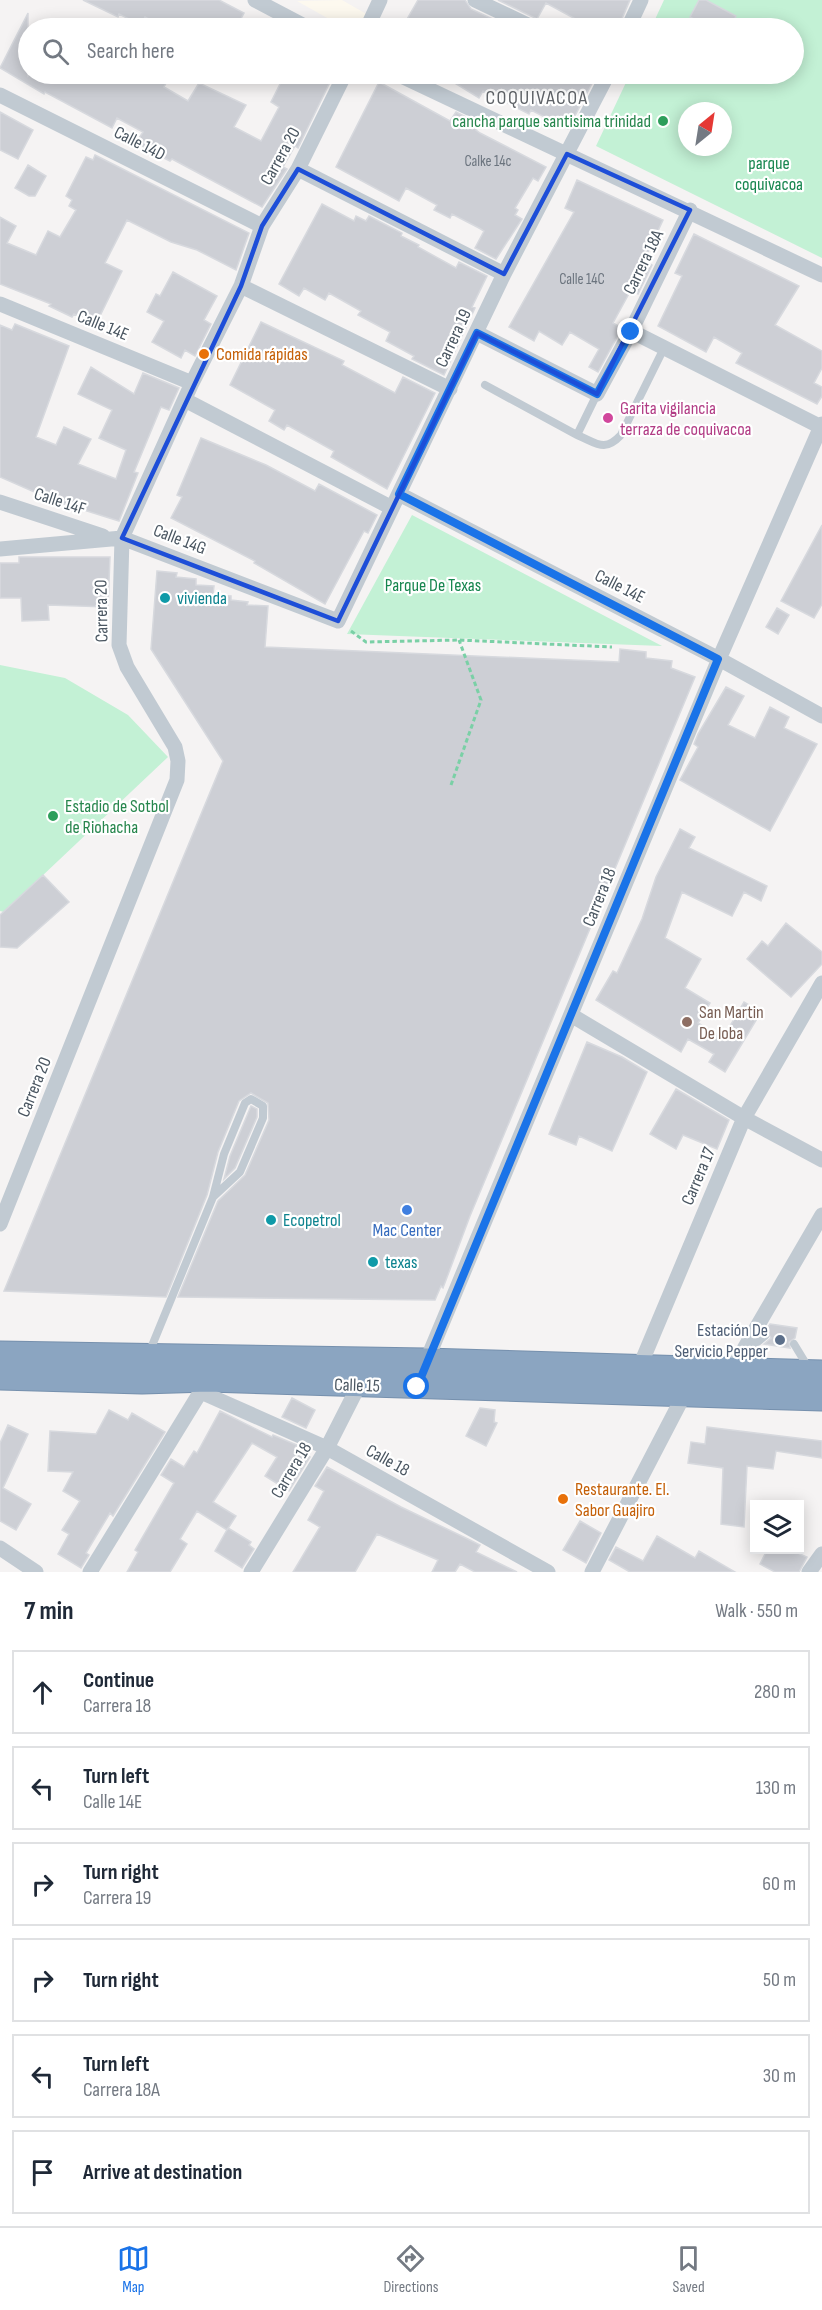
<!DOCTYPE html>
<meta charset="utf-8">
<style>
:root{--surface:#fff;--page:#f2f2f3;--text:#1f2937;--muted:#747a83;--line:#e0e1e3;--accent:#1a73e8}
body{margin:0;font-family:"Sofia Sans Condensed",sans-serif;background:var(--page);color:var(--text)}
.controls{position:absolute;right:18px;bottom:18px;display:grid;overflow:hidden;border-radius:0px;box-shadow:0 3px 15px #0003}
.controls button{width:54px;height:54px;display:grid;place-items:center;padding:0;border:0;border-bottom:2px solid var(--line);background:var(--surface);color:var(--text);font:30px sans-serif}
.compass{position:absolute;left:678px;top:102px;width:54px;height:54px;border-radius:50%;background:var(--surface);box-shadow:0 3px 15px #0003;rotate:30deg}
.stop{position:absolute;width:18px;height:18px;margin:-14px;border:4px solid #1a73e8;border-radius:50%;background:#fff}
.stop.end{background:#1a73e8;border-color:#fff;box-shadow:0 2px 6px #0008}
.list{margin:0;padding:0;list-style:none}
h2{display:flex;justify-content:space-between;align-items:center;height:78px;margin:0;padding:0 24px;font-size:26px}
h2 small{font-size:20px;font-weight:400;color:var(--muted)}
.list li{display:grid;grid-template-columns:39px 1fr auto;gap:18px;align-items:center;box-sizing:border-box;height:84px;margin:0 12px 12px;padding:0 12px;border:2px solid var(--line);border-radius:0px}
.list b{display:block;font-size:22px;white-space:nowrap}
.list p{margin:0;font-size:20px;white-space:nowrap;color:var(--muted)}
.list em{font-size:20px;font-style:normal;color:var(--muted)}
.icon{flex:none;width:33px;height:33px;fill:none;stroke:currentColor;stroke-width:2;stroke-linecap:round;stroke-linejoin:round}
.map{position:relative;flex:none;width:822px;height:1572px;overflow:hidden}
.search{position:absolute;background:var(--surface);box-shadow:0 3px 15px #0003;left:18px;right:18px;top:18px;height:66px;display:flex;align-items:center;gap:15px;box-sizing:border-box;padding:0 21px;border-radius:33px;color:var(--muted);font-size:22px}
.sheet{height:654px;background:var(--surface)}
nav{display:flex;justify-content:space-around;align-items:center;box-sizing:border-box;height:84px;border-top:2px solid var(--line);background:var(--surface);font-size:16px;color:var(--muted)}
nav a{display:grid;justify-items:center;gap:3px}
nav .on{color:var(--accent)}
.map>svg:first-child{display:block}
.commercial{fill:#fdf9ef}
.green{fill:#c3f1d5;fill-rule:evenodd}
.building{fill:#cdcfd5;stroke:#d7d9de;stroke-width:1.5}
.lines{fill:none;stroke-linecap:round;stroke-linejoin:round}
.highway-casing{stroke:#7690ad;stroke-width:29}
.path{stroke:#7ad0a6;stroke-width:3;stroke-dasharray:4.5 3;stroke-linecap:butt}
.lane{stroke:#c1cad2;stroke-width:8}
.street{stroke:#c1cad2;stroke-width:15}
.highway{stroke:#8ba5c1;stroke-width:27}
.route{stroke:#1a73e8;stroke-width:8}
.marked{fill:none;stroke:#1d4ed8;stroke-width:4.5;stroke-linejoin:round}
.leisure-dot{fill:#2e9e5b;stroke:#fff;stroke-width:2}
.food-dot{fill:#e8710a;stroke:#fff;stroke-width:2}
.hotel-dot{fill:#d1479c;stroke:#fff;stroke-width:2}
.culture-dot{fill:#0f9aa8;stroke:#fff;stroke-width:2}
.education-dot{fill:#8d6e63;stroke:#fff;stroke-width:2}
.shop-dot{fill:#3f7fe0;stroke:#fff;stroke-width:2}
.service-dot{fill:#5c6f8a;stroke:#fff;stroke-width:2}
.labels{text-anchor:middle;stroke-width:4.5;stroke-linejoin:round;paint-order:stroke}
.number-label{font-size:15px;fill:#6b747e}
.leisure-label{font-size:18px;fill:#27864d;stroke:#fff;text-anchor:end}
.street-label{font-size:18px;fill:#4a5661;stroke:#fff}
.park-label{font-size:18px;fill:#17864f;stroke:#fff}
.food-label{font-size:18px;fill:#c56008;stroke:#fff;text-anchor:start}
.hotel-label{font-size:18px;fill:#b23c85;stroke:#fff;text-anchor:start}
.culture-label{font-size:18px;fill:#0d838f;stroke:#fff;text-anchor:start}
.education-label{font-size:18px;fill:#785e54;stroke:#fff;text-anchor:start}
.shop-label{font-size:18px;fill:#366cbe;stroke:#fff}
.service-label{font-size:18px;fill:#4e5e75;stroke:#fff;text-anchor:end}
.neighbourhood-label{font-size:20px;letter-spacing:1.5px;fill:#5f6368;stroke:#fff}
</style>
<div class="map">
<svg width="822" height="1572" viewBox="0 0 822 1572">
<rect width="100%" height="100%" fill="#f5f3f3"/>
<!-- commercial -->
<path class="commercial" d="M 342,0 L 370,16 L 364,28 L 345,28 L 297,1 Z"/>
<!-- green -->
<path class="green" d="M 664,0 L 822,0 L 822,258 L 596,146 L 630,74 L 794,74 L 794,28 L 651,28 ZM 687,111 L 723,111 L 723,147 L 687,147 Z
M 412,515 L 662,646 L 347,634 Z
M 0,665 L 65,678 L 128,715 L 168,757 L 4,912 L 0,911 Z"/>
<!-- building -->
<path class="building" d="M 83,0 L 219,0 L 244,13 L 236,28 L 166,28 L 145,17 L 141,25 L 119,14 L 118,17 Z
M 418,0 L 465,0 L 471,9 L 512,28 L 402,28 Z
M 498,0 L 630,0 L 618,28 L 592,28 L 546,3 L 537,19 Z
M 699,0 L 706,0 L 736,16 L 730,28 L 711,28 L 690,17 Z
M 28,13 L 28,76 L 30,74 L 171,74 L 164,87 L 188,101 L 199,83 L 246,105 L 234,127 L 261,141 L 279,107 L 271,102 L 285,74 L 333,76 L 298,148 L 295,146 L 283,167 L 287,169 L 262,207 L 172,159 L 170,161 L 160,156 L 136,143 L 143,132 L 117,118 L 112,128 L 45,92 L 44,94 L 0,68 Z
M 440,74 L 597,74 L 568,129 L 531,110 L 529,114 L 483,91 L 479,98 Z
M 379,82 L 450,121 L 456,112 L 480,124 L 476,130 L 480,133 L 546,167 L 538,181 L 533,178 L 515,208 L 518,210 L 515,215 L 522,219 L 496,259 L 475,248 L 484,231 L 479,228 L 452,214 L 450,218 L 434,210 L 437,205 L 406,188 L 399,201 L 336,167 Z
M 0,112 L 33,130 L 18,159 L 0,150 Z
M 95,155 L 249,233 L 236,270 L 197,250 L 171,242 L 127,220 L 105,263 L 122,271 L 96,324 L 74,314 L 72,317 L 49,306 L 51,304 L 0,284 L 0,217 L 16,226 L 7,243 L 36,255 L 48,231 L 60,237 L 76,210 L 69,206 L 72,200 L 66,196 L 86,157 L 93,160 Z
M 28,165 L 46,176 L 35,196 L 29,196 L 15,188 Z
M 577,180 L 663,220 L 644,261 L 652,265 L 638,294 L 631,290 L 613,323 L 622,328 L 598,372 L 589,367 L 599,349 L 570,332 L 562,345 L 539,331 L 534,341 L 509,327 L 574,212 L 565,208 Z
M 322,204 L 354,221 L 356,216 L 366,221 L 369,216 L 402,233 L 401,236 L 419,245 L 418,247 L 456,268 L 459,262 L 487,276 L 472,307 L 475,308 L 444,375 L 412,359 L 414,356 L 386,341 L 390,332 L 358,315 L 361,311 L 329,293 L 325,300 L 304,288 L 299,296 L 279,284 Z
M 694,234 L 799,286 L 775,325 L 822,351 L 822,368 L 814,383 L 822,387 L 822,396 L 817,404 L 736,363 L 742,353 L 714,337 L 706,352 L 658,326 L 682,276 L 675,273 Z
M 173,272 L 217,296 L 204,320 L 211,324 L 195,356 L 185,350 L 181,358 L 152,342 L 164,321 L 147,312 L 156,294 L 160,296 Z
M 261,322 L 344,361 L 342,365 L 395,393 L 403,377 L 435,393 L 387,489 L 331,457 L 334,451 L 287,425 L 284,430 L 269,421 L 275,410 L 230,385 Z
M 15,324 L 69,346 L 36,437 L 56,445 L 64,427 L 91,439 L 78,464 L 116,479 L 126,450 L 99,438 L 112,410 L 78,394 L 91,367 L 134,394 L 143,373 L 179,388 L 169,410 L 161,407 L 134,472 L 138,473 L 119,521 L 55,501 L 0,477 L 0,325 L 12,330 Z
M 201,438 L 266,465 L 315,491 L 319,484 L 377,515 L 368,533 L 364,531 L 325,604 L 254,563 L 255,561 L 171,518 L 182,497 L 177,495 Z
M 822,525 L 822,604 L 814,618 L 781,601 Z
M 19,557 L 110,557 L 108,607 L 48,605 L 49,620 L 22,621 L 21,598 L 0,598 L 0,563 L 19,563 Z
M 157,571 L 177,573 L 176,577 L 196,579 L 196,585 L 214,586 L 213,595 L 231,596 L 231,600 L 248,602 L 247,605 L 268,606 L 265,647 L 619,662 L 620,649 L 646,652 L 646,658 L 672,661 L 671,668 L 695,677 L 470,1216 L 443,1288 L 441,1286 L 435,1300 L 178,1297 L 218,1201 L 245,1175 L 269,1120 L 268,1103 L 251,1093 L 239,1101 L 218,1152 L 207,1195 L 166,1297 L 4,1291 L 223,761 L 151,649 Z
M 777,608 L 789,615 L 778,634 L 766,627 Z
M 726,687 L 744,696 L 728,725 L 755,738 L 770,707 L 789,717 L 784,728 L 817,744 L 770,831 L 680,780 L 698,747 L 694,744 L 698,734 Z
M 680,829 L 695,837 L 689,848 L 767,886 L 761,901 L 744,892 L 732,916 L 682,892 L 665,938 L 701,959 L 685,988 L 710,1003 L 698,1023 L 723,1038 L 744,1002 L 761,1012 L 725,1072 L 709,1062 L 714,1054 L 688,1039 L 681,1052 L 596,1000 L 613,971 L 617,973 L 642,919 L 656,877 Z
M 43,875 L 69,902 L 17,948 L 0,947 L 0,915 Z
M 786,923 L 822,952 L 822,964 L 791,997 L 747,959 L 762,941 L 768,946 Z
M 587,1042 L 622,1057 L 647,1072 L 612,1151 L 579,1136 L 576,1145 L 549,1134 Z
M 676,1089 L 729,1120 L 717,1149 L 683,1135 L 676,1149 L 650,1134 Z
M 251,1106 L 257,1109 L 257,1117 L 235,1168 L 224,1179 L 230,1156 Z
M 770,1324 L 797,1328 L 795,1338 L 789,1342 L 790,1348 L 764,1344 L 771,1338 L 766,1330 Z
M 292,1398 L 315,1410 L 306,1428 L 282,1417 Z
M 480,1408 L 495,1410 L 494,1422 L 497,1423 L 486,1446 L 466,1436 Z
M 109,1410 L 128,1420 L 132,1413 L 165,1432 L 113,1516 L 110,1513 L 86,1553 L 89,1555 L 81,1568 L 58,1554 L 69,1534 L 62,1530 L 80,1501 L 63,1491 L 73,1472 L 48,1471 L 50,1431 L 96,1434 Z
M 220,1411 L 272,1437 L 273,1435 L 297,1445 L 295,1448 L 310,1457 L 289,1491 L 265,1476 L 277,1457 L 252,1443 L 213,1502 L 236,1516 L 227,1530 L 197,1511 L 180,1539 L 187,1544 L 170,1572 L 127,1572 L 138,1552 L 135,1550 L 174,1483 L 161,1475 L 171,1459 L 184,1467 L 194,1451 L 197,1453 Z
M 8,1425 L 28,1434 L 3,1488 L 31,1504 L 16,1530 L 0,1521 L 0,1443 Z
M 707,1427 L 822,1441 L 822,1458 L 776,1451 L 773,1469 L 747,1466 L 744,1527 L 721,1524 L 723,1468 L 688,1463 L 691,1442 L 705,1444 Z
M 327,1467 L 401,1507 L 470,1540 L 480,1545 L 476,1552 L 517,1572 L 475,1572 L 460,1564 L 455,1572 L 432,1572 L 438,1560 L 377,1534 L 355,1572 L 293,1572 L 320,1527 L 308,1520 L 324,1491 L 315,1486 Z
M 580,1521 L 601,1533 L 586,1563 L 563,1550 Z
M 228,1528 L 251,1542 L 249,1545 L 254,1549 L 242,1568 L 215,1551 Z
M 657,1536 L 695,1558 L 699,1551 L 735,1572 L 630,1572 L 609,1560 L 616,1547 L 643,1561 Z
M 767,1550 L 791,1550 L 807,1557 L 799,1572 L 775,1572 L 760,1564 Z"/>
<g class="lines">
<defs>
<path id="highway" d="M 0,1355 L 426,1362 L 822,1374
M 0,1376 L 142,1380 L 208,1378 L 822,1397"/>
</defs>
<!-- highway casing -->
<use href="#highway" class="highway-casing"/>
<!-- path -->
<path class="path" d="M 351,631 L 366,642 L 459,640 L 612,647
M 451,785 L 481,700 L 459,640"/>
<!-- lane -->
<path class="lane" d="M 485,385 L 577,435 L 597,394
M 577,435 C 597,443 604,453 621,435 L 664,348
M 794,1344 L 808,1367
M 750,1348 L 765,1336 L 754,1330
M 149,1353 L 213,1197 L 224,1154 L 245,1103 L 251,1099 L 263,1106 L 263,1118 L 240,1172 L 213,1197"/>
<!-- street -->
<path class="street" d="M 255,0 L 308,28
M 475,0 L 534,28
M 367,28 L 380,0
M 628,28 L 641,0
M 397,74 L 822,275
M 0,95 L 262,226
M 298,169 L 504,274
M 241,286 L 450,389
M 0,304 L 192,383
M 631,331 L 821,427
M 477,333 L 597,394 L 631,331 L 690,210
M 185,400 L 392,508
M 399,494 L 719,659 L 822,716
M 0,502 L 103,536
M 0,549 L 122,538 L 338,621 L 504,274 L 608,74
M 571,1015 L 744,1118 L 822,1160
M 0,1224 L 177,780 L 178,761 L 175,747 L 127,667 L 119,645 L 122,538 L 192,383 L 241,286 L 262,226 L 298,169 L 345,74
M 424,1367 L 719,659 L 822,424
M 637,1373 L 744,1118 L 822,983
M 730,1373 L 822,1215
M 203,1393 L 327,1448 L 548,1572
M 0,1548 L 36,1572
M 90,1572 L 206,1383
M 251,1572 L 327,1448 L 359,1385
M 592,1572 L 685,1393
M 809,1572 L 822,1554"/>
<!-- highway -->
<use href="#highway" class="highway"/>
</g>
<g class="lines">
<!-- route -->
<path class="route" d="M 417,1387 L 718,659 L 399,494 L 477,333 L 597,394 L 631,332"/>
</g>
<!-- marked area -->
<path class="marked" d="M 567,154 L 690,210 L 597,394 L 477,333 L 338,621 L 122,538 L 241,286 L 262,226 L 298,169 L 504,274 Z"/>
<!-- markers -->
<g class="leisure-dot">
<circle cx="663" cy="121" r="6"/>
<circle cx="53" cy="816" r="6"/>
</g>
<g class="food-dot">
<circle cx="204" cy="354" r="6"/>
<circle cx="563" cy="1499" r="6"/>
</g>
<circle class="hotel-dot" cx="608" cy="418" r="6"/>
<g class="culture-dot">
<circle cx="165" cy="598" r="6"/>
<circle cx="271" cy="1220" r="6"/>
<circle cx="373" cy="1262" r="6"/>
</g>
<circle class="education-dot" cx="687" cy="1022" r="6"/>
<circle class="shop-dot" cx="407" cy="1210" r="6"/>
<circle class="service-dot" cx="780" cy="1340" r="6"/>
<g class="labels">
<!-- number labels -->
<g class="number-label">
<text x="488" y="166">Calke 14c</text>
<text x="582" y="284">Calle 14C</text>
</g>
<!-- leisure labels -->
<g class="leisure-label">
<text x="651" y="127">cancha parque santisima trinidad</text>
<text x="65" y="812" text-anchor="start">Estadio de Sotbol<tspan x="65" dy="21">de Riohacha</tspan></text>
</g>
<!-- street labels -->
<g class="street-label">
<text transform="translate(140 143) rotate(27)" y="6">Calle 14D</text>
<text transform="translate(280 156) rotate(-61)" y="6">Carrera 20</text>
<text transform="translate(643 262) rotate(-64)" y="6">Carrera 18A</text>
<text transform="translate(103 325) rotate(22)" y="6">Calle 14E</text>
<text transform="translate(453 338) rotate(-65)" y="6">Carrera 19</text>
<text transform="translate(60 501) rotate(18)" y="6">Calle 14F</text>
<text transform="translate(180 539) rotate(21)" y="6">Calle 14G</text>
<text transform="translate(620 586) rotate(27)" y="6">Calle 14E</text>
<text transform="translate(101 611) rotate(-91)" y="6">Carrera 20</text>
<text transform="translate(599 897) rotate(-68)" y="6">Carrera 18</text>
<text transform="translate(34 1087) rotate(-68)" y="6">Carrera 20</text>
<text transform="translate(698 1176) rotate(-67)" y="6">Carrera 17</text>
<text transform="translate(357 1385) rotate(2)" y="6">Calle 15</text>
<text transform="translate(388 1460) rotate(29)" y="6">Calle 18</text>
<text transform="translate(291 1470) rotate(-59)" y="6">Carrera 18</text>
</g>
<!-- park labels -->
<g class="park-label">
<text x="769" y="169">parque<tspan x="769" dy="21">coquivacoa</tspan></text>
<text x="433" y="591">Parque De Texas</text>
</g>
<!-- food labels -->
<g class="food-label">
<text x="216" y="360">Comida rápidas</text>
<text x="575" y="1495">Restaurante. El.<tspan x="575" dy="21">Sabor Guajiro</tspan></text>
</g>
<!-- hotel labels -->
<g class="hotel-label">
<text x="620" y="414">Garita vigilancia<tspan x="620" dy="21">terraza de coquivacoa</tspan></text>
</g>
<!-- culture labels -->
<g class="culture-label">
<text x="177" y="604">vivienda</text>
<text x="283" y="1226">Ecopetrol</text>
<text x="385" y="1268">texas</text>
</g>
<!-- education labels -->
<g class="education-label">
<text x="699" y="1018">San Martin<tspan x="699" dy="21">De loba</tspan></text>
</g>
<!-- shop labels -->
<g class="shop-label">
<text x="407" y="1236">Mac Center</text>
</g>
<!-- service labels -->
<g class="service-label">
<text x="768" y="1336">Estación De<tspan x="768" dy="21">Servicio Pepper</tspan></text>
</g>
<!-- neighbourhood labels -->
<g class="neighbourhood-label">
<text x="537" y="104">COQUIVACOA</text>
</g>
</g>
</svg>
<div class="controls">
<button><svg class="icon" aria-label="layers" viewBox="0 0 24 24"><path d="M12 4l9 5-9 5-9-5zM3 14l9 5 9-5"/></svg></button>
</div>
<svg class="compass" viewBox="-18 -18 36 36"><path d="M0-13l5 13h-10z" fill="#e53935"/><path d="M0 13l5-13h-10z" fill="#747a83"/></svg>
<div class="stop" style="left:417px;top:1387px"></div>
<div class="stop end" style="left:631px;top:332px"></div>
<div class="search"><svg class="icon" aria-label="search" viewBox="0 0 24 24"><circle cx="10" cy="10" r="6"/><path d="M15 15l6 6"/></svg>Search here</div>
</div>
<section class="sheet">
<h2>7 min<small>Walk · 550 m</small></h2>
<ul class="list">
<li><svg class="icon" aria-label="ahead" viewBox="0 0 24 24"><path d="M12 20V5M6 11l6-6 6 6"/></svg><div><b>Continue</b><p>Carrera 18</p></div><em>280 m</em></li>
<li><svg class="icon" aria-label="left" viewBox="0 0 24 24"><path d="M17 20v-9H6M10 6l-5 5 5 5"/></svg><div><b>Turn left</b><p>Calle 14E</p></div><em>130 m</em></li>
<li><svg class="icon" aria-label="right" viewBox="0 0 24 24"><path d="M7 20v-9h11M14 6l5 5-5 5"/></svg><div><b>Turn right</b><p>Carrera 19</p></div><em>60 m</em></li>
<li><svg class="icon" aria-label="right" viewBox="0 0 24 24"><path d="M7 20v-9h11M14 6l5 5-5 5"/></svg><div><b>Turn right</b></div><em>50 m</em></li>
<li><svg class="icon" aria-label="left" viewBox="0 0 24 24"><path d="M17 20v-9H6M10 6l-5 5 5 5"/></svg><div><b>Turn left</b><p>Carrera 18A</p></div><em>30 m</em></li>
<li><svg class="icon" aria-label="arrive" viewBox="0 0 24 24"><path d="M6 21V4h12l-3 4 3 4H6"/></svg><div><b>Arrive at destination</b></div></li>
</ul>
</section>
<nav>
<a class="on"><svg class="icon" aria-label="map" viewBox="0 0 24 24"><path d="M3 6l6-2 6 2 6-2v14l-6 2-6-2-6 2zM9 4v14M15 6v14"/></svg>Map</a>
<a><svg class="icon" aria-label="directions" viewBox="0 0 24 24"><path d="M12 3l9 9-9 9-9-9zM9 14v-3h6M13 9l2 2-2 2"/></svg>Directions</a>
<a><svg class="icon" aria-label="saved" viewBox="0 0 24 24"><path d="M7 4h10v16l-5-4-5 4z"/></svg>Saved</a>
</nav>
